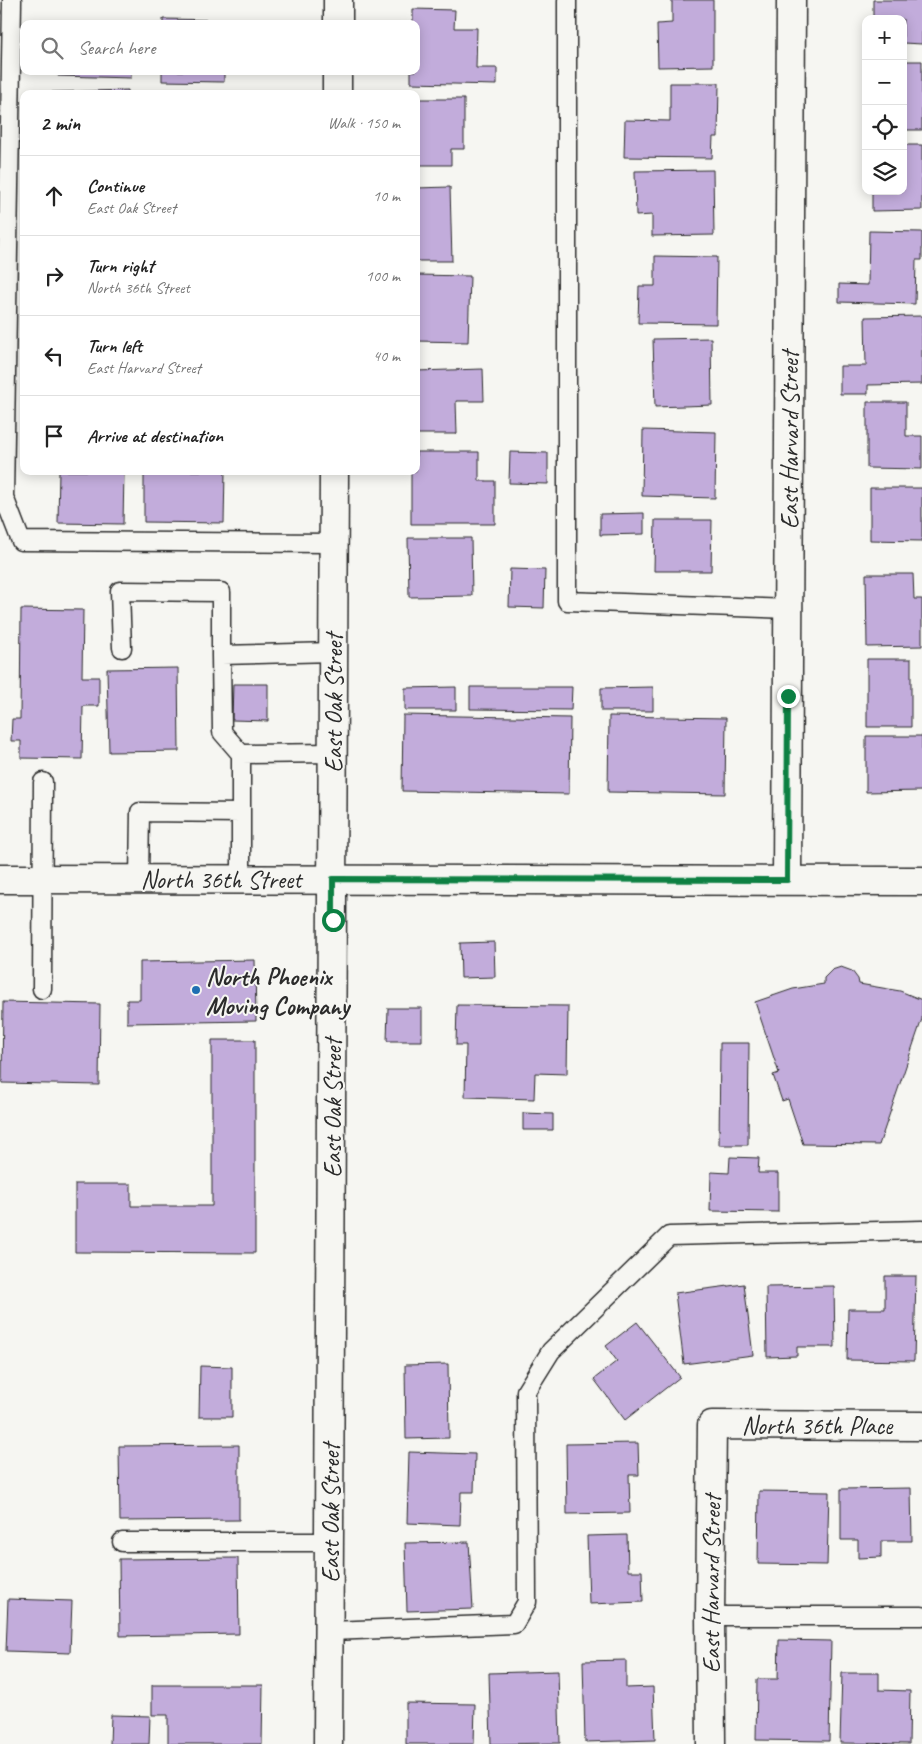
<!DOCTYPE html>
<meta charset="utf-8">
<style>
:root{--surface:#fff;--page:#f2f2f2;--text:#222;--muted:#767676;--line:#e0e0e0}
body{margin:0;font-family:Caveat,sans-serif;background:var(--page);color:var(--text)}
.controls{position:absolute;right:15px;top:15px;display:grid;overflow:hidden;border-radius:10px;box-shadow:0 2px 12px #0003}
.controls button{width:45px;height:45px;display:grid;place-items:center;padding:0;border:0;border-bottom:1px solid var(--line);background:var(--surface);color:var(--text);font:25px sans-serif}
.stop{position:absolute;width:15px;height:15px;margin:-11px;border:4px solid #0b8043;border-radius:50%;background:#fff}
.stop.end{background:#0b8043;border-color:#fff;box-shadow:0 1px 5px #0008}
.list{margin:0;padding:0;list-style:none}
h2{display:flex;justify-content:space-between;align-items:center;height:65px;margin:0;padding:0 20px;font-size:21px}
h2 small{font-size:16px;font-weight:400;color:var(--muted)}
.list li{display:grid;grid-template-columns:32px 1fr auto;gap:15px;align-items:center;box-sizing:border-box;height:80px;padding:0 20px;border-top:1px solid var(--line)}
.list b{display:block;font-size:19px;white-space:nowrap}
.list p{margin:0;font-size:16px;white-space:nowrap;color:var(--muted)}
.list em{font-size:16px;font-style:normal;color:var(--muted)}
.icon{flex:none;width:28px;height:28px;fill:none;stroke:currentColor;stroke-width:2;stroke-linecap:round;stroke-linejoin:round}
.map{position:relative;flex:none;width:922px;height:1744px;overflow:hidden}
.search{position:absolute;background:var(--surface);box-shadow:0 2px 12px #0003;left:20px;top:20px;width:400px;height:55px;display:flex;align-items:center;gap:12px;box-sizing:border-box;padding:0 18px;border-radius:10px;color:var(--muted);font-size:19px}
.panel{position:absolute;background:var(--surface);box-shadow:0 2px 12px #0003;left:20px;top:90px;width:400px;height:385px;border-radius:10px}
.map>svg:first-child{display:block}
.building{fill:#c2acdb;stroke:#2b2b2b}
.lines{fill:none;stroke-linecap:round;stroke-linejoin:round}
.service-casing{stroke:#2b2b2b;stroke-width:21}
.minor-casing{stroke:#2b2b2b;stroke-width:31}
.tertiary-casing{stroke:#2b2b2b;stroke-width:31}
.secondary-casing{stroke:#2b2b2b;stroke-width:31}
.service{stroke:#f6f6f2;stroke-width:18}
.minor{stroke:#f6f6f2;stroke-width:28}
.tertiary{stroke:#f6f6f2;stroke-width:28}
.secondary{stroke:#f6f6f2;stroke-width:28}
.route{stroke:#0b8043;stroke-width:6}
.poi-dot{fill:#1f6fb2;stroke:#f6f6f2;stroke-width:2}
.labels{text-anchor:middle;stroke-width:4;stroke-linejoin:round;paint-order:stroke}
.street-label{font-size:25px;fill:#2b2b2b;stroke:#f6f6f2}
.poi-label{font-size:25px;font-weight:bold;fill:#2b2b2b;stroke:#f6f6f2;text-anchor:start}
</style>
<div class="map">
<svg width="922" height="1744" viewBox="0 0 922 1744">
<rect width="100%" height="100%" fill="#f6f6f2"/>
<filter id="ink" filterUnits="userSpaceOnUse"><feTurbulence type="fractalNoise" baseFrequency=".02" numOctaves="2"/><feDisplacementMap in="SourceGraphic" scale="10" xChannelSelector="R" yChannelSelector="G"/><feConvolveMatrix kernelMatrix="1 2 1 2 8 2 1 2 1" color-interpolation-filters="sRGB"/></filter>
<g filter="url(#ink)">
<!-- building -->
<path class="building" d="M 672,0 L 713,0 L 713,66 L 658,67 L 657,24 L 672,23 Z
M 873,0 L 922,0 L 922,44 L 903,43 L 903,19 L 873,19 Z
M 413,9 L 455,10 L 454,28 L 477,28 L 476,68 L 497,68 L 497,85 L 411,83 L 411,71 L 416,71 L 416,24 L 413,24 Z
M 163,19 L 225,20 L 225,24 L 163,24 Z
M 903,61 L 922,61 L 922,130 L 903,130 Z
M 58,71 L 131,71 L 131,78 L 58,76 Z
M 162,71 L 224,71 L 224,82 L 162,81 Z
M 670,83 L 719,83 L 718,137 L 713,137 L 712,158 L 624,157 L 625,120 L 670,121 Z
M 128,90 L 128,94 L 52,94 L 52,92 Z
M 416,99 L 464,99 L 464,149 L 451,149 L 451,165 L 416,165 Z
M 903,145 L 922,145 L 922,210 L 872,211 L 872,191 L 903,191 Z
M 713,170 L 714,235 L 652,236 L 652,215 L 636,216 L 635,171 Z
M 450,187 L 452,261 L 416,261 L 416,188 Z
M 869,231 L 922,232 L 922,260 L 916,260 L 915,304 L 839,302 L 839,284 L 868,285 Z
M 655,256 L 717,257 L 716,324 L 638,323 L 639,286 L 655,286 Z
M 416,275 L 470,276 L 468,342 L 416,341 Z
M 922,316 L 922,384 L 868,385 L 868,394 L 840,394 L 840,366 L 866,366 L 865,317 Z
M 711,338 L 712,405 L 655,407 L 653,339 Z
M 483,369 L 484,401 L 456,401 L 457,434 L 416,434 L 416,371 Z
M 867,402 L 906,402 L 906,436 L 922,436 L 922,469 L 867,468 Z
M 643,430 L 716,432 L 715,498 L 642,496 Z
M 416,452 L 479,452 L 479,481 L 495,481 L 495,524 L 411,524 L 411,471 L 416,471 Z
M 510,452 L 548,453 L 548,484 L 509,483 Z
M 59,471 L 124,471 L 123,524 L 58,523 Z
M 144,471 L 225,471 L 224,523 L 144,522 Z
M 870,488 L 922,488 L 922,541 L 870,540 Z
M 644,513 L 644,534 L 600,535 L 600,514 Z
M 655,520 L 712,520 L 711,571 L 654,571 Z
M 408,538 L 471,538 L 472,596 L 409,597 Z
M 510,569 L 545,570 L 544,608 L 509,607 Z
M 866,574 L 913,574 L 914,599 L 922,599 L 922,646 L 867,647 Z
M 21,609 L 83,610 L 82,677 L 99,677 L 99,706 L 83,706 L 82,759 L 21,758 L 21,741 L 11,741 L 12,719 L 20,719 Z
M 867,659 L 911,659 L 911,727 L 867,727 Z
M 178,668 L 179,751 L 109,752 L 107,669 Z
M 233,684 L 268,684 L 268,721 L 232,720 Z
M 456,687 L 456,710 L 405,710 L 405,688 Z
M 470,687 L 572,687 L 571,710 L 470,709 Z
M 653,687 L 653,711 L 601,711 L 601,688 Z
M 403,715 L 570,718 L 569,794 L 402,791 Z
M 609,716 L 726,718 L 725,794 L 608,792 Z
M 866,736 L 922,736 L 922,791 L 866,792 Z
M 494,942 L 495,977 L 461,978 L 460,943 Z
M 255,960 L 256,1021 L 127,1023 L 127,1000 L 140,1000 L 140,962 Z
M 841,967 L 852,971 L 858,979 L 859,984 L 900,991 L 922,1000 L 922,1019 L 879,1145 L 803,1144 L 788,1099 L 782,1101 L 773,1075 L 779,1073 L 755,1002 L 793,989 L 824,984 L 824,978 L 832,970 Z
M 3,1002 L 100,1004 L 99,1085 L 2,1083 Z
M 457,1005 L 568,1006 L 567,1074 L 535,1073 L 534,1099 L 465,1097 L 466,1045 L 456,1045 Z
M 388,1008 L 422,1008 L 422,1041 L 387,1041 Z
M 212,1040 L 255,1040 L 255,1253 L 75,1252 L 75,1184 L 131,1184 L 131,1206 L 212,1206 Z
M 720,1043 L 749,1043 L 748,1145 L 719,1145 Z
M 523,1113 L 553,1114 L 553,1130 L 523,1130 Z
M 730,1157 L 759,1158 L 758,1173 L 778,1173 L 778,1212 L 710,1211 L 711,1172 L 729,1173 Z
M 885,1276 L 916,1276 L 914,1361 L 847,1360 L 848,1309 L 885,1309 Z
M 744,1284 L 753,1355 L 684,1364 L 675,1293 Z
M 834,1286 L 835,1347 L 797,1347 L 797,1356 L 767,1357 L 766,1287 Z
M 637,1322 L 680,1377 L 625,1420 L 594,1379 L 617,1361 L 606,1346 Z
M 448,1364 L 449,1438 L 406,1439 L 405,1365 Z
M 200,1366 L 232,1367 L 232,1417 L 199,1417 Z
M 638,1443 L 639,1475 L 629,1475 L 630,1513 L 567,1514 L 566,1444 Z
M 239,1445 L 239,1520 L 120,1521 L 119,1446 Z
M 409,1452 L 475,1454 L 474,1492 L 461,1492 L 460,1525 L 407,1523 Z
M 911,1488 L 912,1541 L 881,1541 L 881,1557 L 858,1558 L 858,1540 L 841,1540 L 841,1489 Z
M 759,1491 L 829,1492 L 827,1565 L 758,1564 Z
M 627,1535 L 628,1571 L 642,1571 L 643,1602 L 589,1604 L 587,1536 Z
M 469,1542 L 473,1609 L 407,1611 L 405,1543 Z
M 238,1558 L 239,1634 L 120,1636 L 119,1559 Z
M 8,1599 L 72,1601 L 70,1653 L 6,1651 Z
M 779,1640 L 831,1641 L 829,1741 L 756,1740 L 757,1679 L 778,1679 Z
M 626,1660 L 626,1688 L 653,1687 L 655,1740 L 585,1742 L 583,1661 Z
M 558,1671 L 560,1743 L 491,1744 L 489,1673 Z
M 842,1673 L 879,1673 L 879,1690 L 910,1691 L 909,1744 L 840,1743 Z
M 152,1685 L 263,1685 L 262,1744 L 168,1744 L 168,1715 L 152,1715 Z
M 406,1703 L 475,1704 L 474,1744 L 406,1744 Z
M 111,1715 L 150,1716 L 149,1744 L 110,1744 Z"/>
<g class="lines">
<defs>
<path id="service" d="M 567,0 L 567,601 L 788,609
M 0,497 L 4,497 L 21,541 L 334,543
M 4,497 L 12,0
M 122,648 L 120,591 L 221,592 L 221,655
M 241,754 L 222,732 L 221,655 L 333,652
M 241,813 L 241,754 L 333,753
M 139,879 L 140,812 L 241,813 L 241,880
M 42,989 L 43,782
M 122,1542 L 330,1542
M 710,1616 L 922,1616
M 330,1631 L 514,1624 L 527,1602 L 526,1391 L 551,1351 L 669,1236 L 922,1230"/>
<g id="minor">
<path d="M 787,880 L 791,0"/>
<path id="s1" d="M 711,1744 L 710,1616 L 712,1425 L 922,1426"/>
</g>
<path id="tertiary" d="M 338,24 L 338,0
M 337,94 L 337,71
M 328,1744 L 334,471"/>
<path id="secondary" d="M 0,879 L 922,881"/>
</defs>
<!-- service casing -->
<use href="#service" class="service-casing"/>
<!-- minor casing -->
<use href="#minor" class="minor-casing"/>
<!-- tertiary casing -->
<use href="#tertiary" class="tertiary-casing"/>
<!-- secondary casing -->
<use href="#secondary" class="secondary-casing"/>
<!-- service -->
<use href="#service" class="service"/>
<!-- minor -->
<use href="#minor" class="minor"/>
<!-- tertiary -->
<use href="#tertiary" class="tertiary"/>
<!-- secondary -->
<use href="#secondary" class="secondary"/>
</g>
</g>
<g class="lines" filter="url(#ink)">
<!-- route -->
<path class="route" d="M 333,920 L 333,879 L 787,880 L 788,696"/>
</g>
<!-- markers -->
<circle class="poi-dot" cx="196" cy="990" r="5"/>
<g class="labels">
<!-- street labels -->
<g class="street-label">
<text transform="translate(789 440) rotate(-90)" y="9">East Harvard Street</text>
<text transform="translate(333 703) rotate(-90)" y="9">East Oak Street</text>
<text x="221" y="888">North 36th Street</text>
<text transform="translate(332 1108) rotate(-90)" y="9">East Oak Street</text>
<text x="817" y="1434">North 36th Place</text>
<text transform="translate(330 1513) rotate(-90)" y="9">East Oak Street</text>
<text dy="9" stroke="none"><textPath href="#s1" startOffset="160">East Harvard Street</textPath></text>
</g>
<!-- poi labels -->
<g class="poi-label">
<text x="206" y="985">North Phoenix<tspan x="206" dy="29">Moving Company</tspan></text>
</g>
</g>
</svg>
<div class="controls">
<button>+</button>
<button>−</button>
<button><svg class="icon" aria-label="locate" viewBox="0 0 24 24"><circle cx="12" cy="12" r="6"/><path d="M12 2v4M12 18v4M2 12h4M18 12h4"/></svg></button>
<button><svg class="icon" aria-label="layers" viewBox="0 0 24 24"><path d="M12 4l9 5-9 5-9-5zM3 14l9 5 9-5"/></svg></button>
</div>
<div class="stop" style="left:333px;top:920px"></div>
<div class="stop end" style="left:788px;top:696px"></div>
<div class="search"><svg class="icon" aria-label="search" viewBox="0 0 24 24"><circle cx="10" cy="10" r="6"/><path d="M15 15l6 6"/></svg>Search here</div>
<section class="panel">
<h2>2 min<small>Walk · 150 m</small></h2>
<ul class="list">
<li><svg class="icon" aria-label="ahead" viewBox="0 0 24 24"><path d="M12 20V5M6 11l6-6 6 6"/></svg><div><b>Continue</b><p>East Oak Street</p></div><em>10 m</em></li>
<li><svg class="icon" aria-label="right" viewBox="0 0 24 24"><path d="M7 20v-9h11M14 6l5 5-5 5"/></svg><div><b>Turn right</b><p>North 36th Street</p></div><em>100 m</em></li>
<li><svg class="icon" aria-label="left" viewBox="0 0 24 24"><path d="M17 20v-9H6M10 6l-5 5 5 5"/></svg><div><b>Turn left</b><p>East Harvard Street</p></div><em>40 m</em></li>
<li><svg class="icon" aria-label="arrive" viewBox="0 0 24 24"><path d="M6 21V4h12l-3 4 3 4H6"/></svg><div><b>Arrive at destination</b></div></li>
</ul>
</section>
</div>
